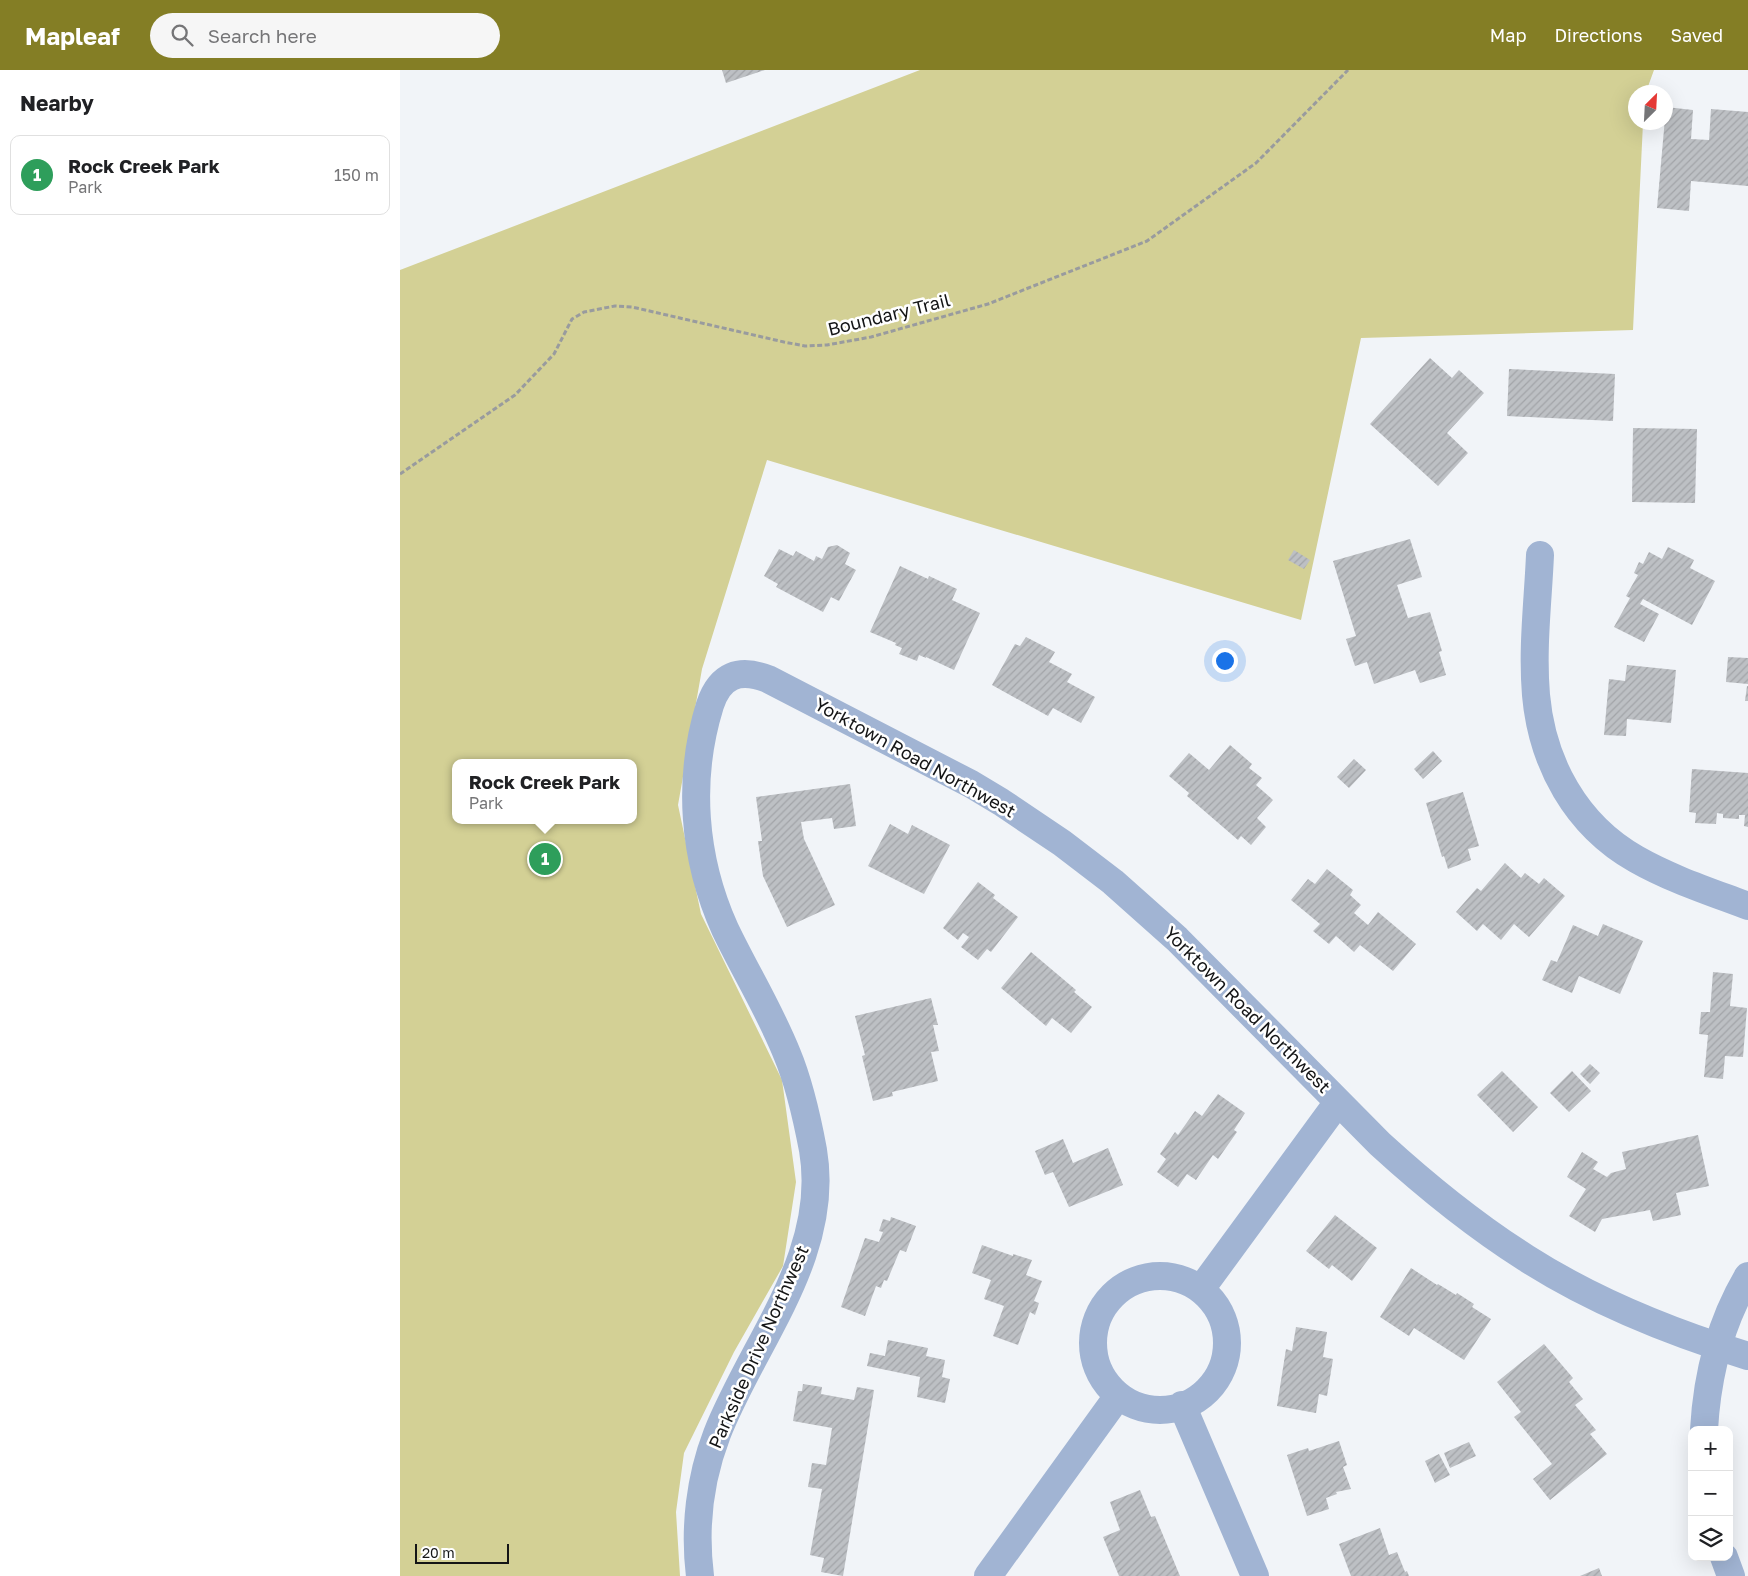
<!DOCTYPE html>
<meta charset="utf-8">
<style>
:root{--surface:#fff;--page:#f6f6f6;--text:#202124;--muted:#757577;--line:#e0e0e0;--accent:#847e25}
body{margin:0;font-family:"Golos Text",sans-serif;background:var(--page);color:var(--text)}
.controls{position:absolute;right:15px;bottom:15px;display:grid;overflow:hidden;border-radius:10px;box-shadow:0 5px 20px #0002}
.controls button{width:45px;height:45px;display:grid;place-items:center;padding:0;border:0;border-bottom:1px solid var(--line);background:var(--surface);color:var(--text);font:25px sans-serif}
.compass{position:absolute;left:1228px;top:15px;width:45px;height:45px;border-radius:50%;background:var(--surface);box-shadow:0 5px 20px #0002;rotate:24deg}
.scale{position:absolute;left:15px;bottom:12px;width:94px;box-sizing:border-box;padding-left:5px;border:2px solid #141516;border-top:0;font-size:14px;line-height:18px;white-space:nowrap;color:#141516;-webkit-text-stroke:4px #fff;paint-order:stroke}
.you{position:absolute;left:824px;top:590px;width:18px;height:18px;margin:-12px;border:4px solid #fff;border-radius:50%;background:#1a73e8;box-shadow:0 0 0 8px #1a73e833}
.badge{display:grid;place-items:center;width:32px;height:32px;border-radius:50%;background:var(--accent);color:#fff;font-size:16px;font-weight:700}
.pin{position:absolute;translate:-50% -50%;border:2px solid #fff;box-shadow:0 1px 5px #0006}
.popup{position:absolute;left:52px;top:689px;width:185px;height:65px;box-sizing:border-box;display:grid;place-content:center;border-radius:10px;background:var(--surface);filter:drop-shadow(0 1px 4px #0005);font-size:16px;white-space:nowrap;color:var(--muted)}
.popup b{font-size:19px;color:var(--text)}
.popup::after{content:'';position:absolute;left:50%;top:100%;margin-left:-10px;border:10px solid transparent;border-top-color:var(--surface)}
.list{margin:0;padding:0;list-style:none}
h2{display:flex;justify-content:space-between;align-items:center;height:65px;margin:0;padding:0 20px;font-size:21px}
h2 small{font-size:16px;font-weight:400;color:var(--muted)}
.list li{display:grid;grid-template-columns:32px 1fr auto;gap:15px;align-items:center;box-sizing:border-box;height:80px;margin:0 10px 10px;padding:0 10px;border:1px solid var(--line);border-radius:10px}
.list b{display:block;font-size:19px;white-space:nowrap}
.list p{margin:0;font-size:16px;white-space:nowrap;color:var(--muted)}
.list em{font-size:16px;font-style:normal;color:var(--muted)}
.icon{flex:none;width:28px;height:28px;fill:none;stroke:currentColor;stroke-width:2;stroke-linecap:round;stroke-linejoin:round}
.map{position:relative;flex:none;width:1348px;height:1506px;overflow:hidden}
header{display:flex;align-items:center;gap:30px;box-sizing:border-box;height:70px;padding:0 25px;background:var(--accent);color:#fff}
header strong{font-size:24px}
nav{display:flex;gap:28px;margin-inline-start:auto;font-size:18px}
.search{width:350px;height:45px;background:var(--page);display:flex;align-items:center;gap:12px;box-sizing:border-box;padding:0 18px;border-radius:28px;color:var(--muted);font-size:19px}
main{display:flex}
aside{flex:1;background:var(--surface)}
.map>svg:first-child{display:block}
.park{fill:#d3d095;fill-rule:evenodd}
.building{fill:url(#building-hatch)}
.lines{fill:none;stroke-linecap:round;stroke-linejoin:round}
.path{stroke:#999b9e;stroke-width:3;stroke-dasharray:5 2.5;stroke-linecap:butt}
.street{stroke:#a1b4d3;stroke-width:28}
.labels{text-anchor:middle;stroke-width:5;stroke-linejoin:round;paint-order:stroke}
.street-label{font-size:18px;fill:#141516;stroke:#fff}
</style>
<header>
<strong>Mapleaf</strong>
<div class="search"><svg class="icon" aria-label="search" viewBox="0 0 24 24"><circle cx="10" cy="10" r="6"/><path d="M15 15l6 6"/></svg>Search here</div>
<nav><a>Map</a><a>Directions</a><a>Saved</a></nav>
</header>
<main>
<aside>
<h2>Nearby<small></small></h2>
<ul class="list">
<li><span class="badge" style="background:#2e9e5b">1</span><div><b>Rock Creek Park</b><p>Park</p></div><em>150 m</em></li>
</ul>
</aside>
<div class="map">
<svg width="1348" height="1506" viewBox="0 0 1348 1506">
<defs>
<pattern id="building-hatch" width="6" height="6" patternUnits="userSpaceOnUse" patternTransform="scale(1.25)"><rect width="6" height="6" fill="#bdc0c4"/><path d="M-1 1l2-2M0 6l6-6M5 7l2-2" fill="none" stroke="#a2a4a8"/></pattern>
</defs>
<rect width="100%" height="100%" fill="#f1f4f8"/>
<!-- park -->
<path class="park" d="M 520,0 L 1254,0 L 1246,22 L 1236,22 L 1236,52 L 1243,53 L 1233,260 L 961,268 L 901,550 L 367,390 L 302,599 L 278,735 L 301,844 L 382,1010 L 396,1112 L 383,1196 L 334,1282 L 284,1383 L 276,1442 L 280,1506 L 0,1506 L 0,200 ZM 56,693 L 234,693 L 234,750 L 56,750 Z"/>
<!-- building -->
<path class="building" d="M 322,0 L 365,0 L 326,13 Z
M 1266,37 L 1293,40 L 1291,69 L 1309,70 L 1311,39 L 1348,42 L 1348,116 L 1291,111 L 1289,141 L 1257,138 Z
M 1030,288 L 1052,308 L 1059,300 L 1084,323 L 1047,363 L 1068,383 L 1038,416 L 970,354 Z
M 1109,299 L 1215,304 L 1213,351 L 1107,346 Z
M 1233,358 L 1297,359 L 1295,433 L 1232,432 Z
M 1010,469 L 1022,507 L 997,515 L 1008,548 L 1030,542 L 1042,581 L 1039,582 L 1046,605 L 1020,613 L 1015,600 L 974,614 L 967,592 L 955,596 L 946,569 L 956,566 L 933,491 Z
M 437,475 L 450,483 L 445,494 L 456,500 L 439,531 L 431,527 L 423,542 L 376,517 L 378,514 L 364,506 L 379,479 L 393,486 L 396,481 L 414,491 L 416,486 L 422,489 L 428,477 Z
M 1268,477 L 1294,490 L 1290,498 L 1315,511 L 1292,555 L 1243,529 L 1240,534 L 1259,544 L 1244,572 L 1214,557 L 1230,528 L 1226,526 L 1238,505 L 1234,503 L 1239,492 L 1243,494 L 1249,482 L 1262,489 Z
M 894,480 L 910,490 L 904,499 L 888,490 Z
M 500,496 L 528,509 L 529,506 L 557,519 L 552,530 L 580,543 L 554,600 L 526,587 L 526,588 L 519,585 L 517,591 L 499,584 L 502,578 L 495,575 L 496,573 L 470,562 Z
M 626,567 L 655,582 L 649,592 L 672,604 L 667,612 L 695,627 L 681,653 L 653,638 L 648,646 L 592,615 L 615,574 L 620,576 Z
M 1328,587 L 1348,588 L 1348,614 L 1326,612 Z
M 1227,595 L 1276,600 L 1271,653 L 1227,649 L 1226,666 L 1204,665 L 1209,609 L 1225,611 Z
M 1347,616 L 1348,616 L 1348,631 L 1345,631 Z
M 830,675 L 852,694 L 849,698 L 862,708 L 856,715 L 873,730 L 857,748 L 866,757 L 851,775 L 841,766 L 838,770 L 787,726 L 789,723 L 769,706 L 789,683 L 809,700 Z
M 1033,681 L 1042,691 L 1023,709 L 1014,699 Z
M 954,689 L 966,700 L 949,718 L 937,707 Z
M 1292,699 L 1348,703 L 1348,757 L 1344,756 L 1345,745 L 1339,745 L 1339,749 L 1323,748 L 1323,744 L 1317,743 L 1316,754 L 1295,753 L 1296,743 L 1289,742 Z
M 450,714 L 456,756 L 434,759 L 432,748 L 401,752 L 404,769 L 435,835 L 387,857 L 363,806 L 358,771 L 362,771 L 356,727 Z
M 1063,722 L 1079,776 L 1068,779 L 1071,790 L 1048,799 L 1044,786 L 1042,787 L 1026,733 Z
M 490,754 L 508,764 L 512,755 L 550,775 L 524,824 L 468,796 Z
M 1105,793 L 1121,808 L 1125,803 L 1139,814 L 1144,808 L 1165,826 L 1129,867 L 1114,854 L 1101,870 L 1083,854 L 1077,861 L 1056,842 L 1077,818 L 1081,821 Z
M 927,799 L 953,820 L 950,825 L 961,835 L 954,843 L 968,855 L 978,842 L 1016,874 L 993,901 L 960,875 L 954,882 L 936,866 L 929,874 L 913,861 L 920,854 L 891,830 L 908,809 L 915,814 Z
M 578,812 L 595,825 L 593,828 L 618,847 L 591,882 L 587,879 L 578,890 L 561,877 L 569,867 L 563,863 L 558,870 L 543,858 Z
M 1203,854 L 1243,871 L 1220,924 L 1179,906 L 1172,923 L 1142,910 L 1151,890 L 1157,892 L 1173,855 L 1198,866 Z
M 631,882 L 676,920 L 674,922 L 692,937 L 671,963 L 652,948 L 646,956 L 601,918 Z
M 1313,902 L 1333,904 L 1330,936 L 1347,938 L 1343,987 L 1325,986 L 1323,1009 L 1304,1007 L 1308,965 L 1299,964 L 1301,942 L 1310,942 Z
M 531,928 L 538,955 L 533,955 L 539,981 L 531,982 L 538,1011 L 492,1022 L 493,1026 L 473,1031 L 462,986 L 465,985 L 455,946 Z
M 1190,994 L 1200,1003 L 1190,1014 L 1180,1004 Z
M 1102,1001 L 1138,1037 L 1113,1062 L 1077,1025 Z
M 1172,1001 L 1191,1021 L 1169,1042 L 1150,1023 Z
M 818,1024 L 845,1043 L 834,1060 L 837,1062 L 818,1089 L 813,1085 L 796,1110 L 787,1104 L 778,1117 L 757,1102 L 766,1089 L 760,1084 L 775,1062 L 778,1065 L 795,1041 L 802,1046 Z
M 1298,1065 L 1309,1116 L 1276,1123 L 1281,1145 L 1253,1151 L 1250,1140 L 1202,1149 L 1195,1162 L 1169,1146 L 1186,1119 L 1167,1107 L 1182,1082 L 1198,1092 L 1193,1099 L 1207,1107 L 1211,1103 L 1226,1099 L 1222,1082 Z
M 663,1069 L 673,1093 L 708,1078 L 723,1115 L 669,1137 L 653,1102 L 645,1105 L 635,1081 Z
M 935,1145 L 977,1178 L 952,1211 L 932,1195 L 929,1199 L 906,1181 Z
M 491,1147 L 516,1156 L 506,1182 L 500,1180 L 487,1211 L 484,1210 L 481,1218 L 476,1216 L 465,1246 L 441,1237 L 465,1168 L 479,1172 L 483,1162 L 479,1161 L 483,1149 L 490,1151 Z
M 582,1175 L 613,1186 L 613,1184 L 632,1190 L 626,1205 L 642,1211 L 634,1231 L 639,1233 L 635,1245 L 630,1242 L 618,1275 L 593,1266 L 604,1236 L 584,1229 L 591,1210 L 572,1203 Z
M 1011,1198 L 1037,1215 L 1038,1214 L 1056,1225 L 1057,1223 L 1074,1234 L 1072,1237 L 1091,1249 L 1064,1290 L 1014,1258 L 1009,1266 L 980,1247 Z
M 896,1257 L 927,1262 L 923,1287 L 933,1289 L 927,1326 L 919,1324 L 916,1343 L 877,1336 L 886,1279 L 892,1281 Z
M 488,1270 L 528,1278 L 526,1286 L 545,1290 L 542,1307 L 550,1309 L 545,1333 L 517,1327 L 520,1307 L 467,1296 L 470,1283 L 485,1286 Z
M 1144,1274 L 1173,1308 L 1169,1312 L 1183,1329 L 1175,1335 L 1196,1360 L 1190,1364 L 1207,1384 L 1150,1430 L 1133,1409 L 1152,1394 L 1114,1347 L 1121,1342 L 1097,1312 Z
M 403,1314 L 422,1317 L 421,1324 L 454,1330 L 457,1317 L 474,1320 L 443,1506 L 421,1502 L 424,1488 L 410,1485 L 422,1419 L 408,1417 L 412,1393 L 426,1395 L 432,1358 L 393,1351 L 398,1321 L 402,1321 Z
M 939,1371 L 947,1395 L 943,1397 L 951,1419 L 936,1422 L 937,1424 L 926,1428 L 929,1439 L 907,1446 L 887,1385 L 908,1378 L 909,1381 Z
M 1069,1372 L 1076,1386 L 1050,1398 L 1044,1383 Z
M 1039,1384 L 1050,1405 L 1035,1413 L 1025,1391 Z
M 740,1420 L 751,1447 L 755,1446 L 780,1506 L 719,1506 L 703,1467 L 720,1460 L 710,1432 Z
M 980,1458 L 989,1485 L 997,1482 L 1005,1502 L 1007,1501 L 1009,1506 L 951,1506 L 939,1474 Z
M 1199,1498 L 1202,1506 L 1180,1506 Z"/>
<g class="lines">
<!-- path -->
<path class="path" d="M 0,404 L 115,325 L 154,284 L 172,249 L 184,242 L 215,236 L 232,237 L 384,272 L 405,276 L 427,275 L 471,267 L 588,234 L 747,171 L 856,93 L 948,0"/>
<!-- street -->
<path class="street" d="M 1140,485 C 1138,531 1132,578 1136,625 C 1142,693 1176,755 1236,789 C 1271,809 1311,822 1348,836
M693 1273a67 67 0 1 1 134 0a67 67 0 1 1-134 0Z
M 801,1219 L 938,1032
M 782,1335 L 855,1506
M 1304,1360 C 1307,1305 1320,1253 1348,1206
M 1324,1487 L 1331,1506
M 300,1506 C 294,1458 300,1408 317,1364 C 353,1272 431,1185 413,1080 C 407,1048 400,1015 387,984 C 370,941 345,901 325,859 C 293,788 287,709 310,635 C 320,605 339,598 368,609 L 571,714 L 601,732 L 662,773 L 713,812 L 777,869 L 980,1074 C 1026,1116 1074,1155 1126,1188 C 1193,1231 1273,1263 1348,1286
M 588,1506 L 718,1326"/>
</g>
<g class="labels">
<!-- street labels -->
<g class="street-label">
<text transform="translate(489 245) rotate(-14)" y="6">Boundary Trail</text>
<text transform="translate(515 688) rotate(29)" y="6">Yorktown Road Northwest</text>
<text transform="translate(847 940) rotate(45)" y="6">Yorktown Road Northwest</text>
<text transform="translate(359 1277) rotate(-66)" y="6">Parkside Drive Northwest</text>
</g>
</g>
</svg>
<div class="controls">
<button>+</button>
<button>−</button>
<button><svg class="icon" aria-label="layers" viewBox="0 0 24 24"><path d="M12 4l9 5-9 5-9-5zM3 14l9 5 9-5"/></svg></button>
</div>
<svg class="compass" viewBox="-18 -18 36 36"><path d="M0-13l5 13h-10z" fill="#e53935"/><path d="M0 13l5-13h-10z" fill="#757577"/></svg>
<div class="scale">20 m</div>
<div class="you"></div>
<div class="pin badge" style="left:145px;top:789px;background:#2e9e5b">1</div>
<div class="popup"><b>Rock Creek Park</b>Park</div>
</div>
</main>
